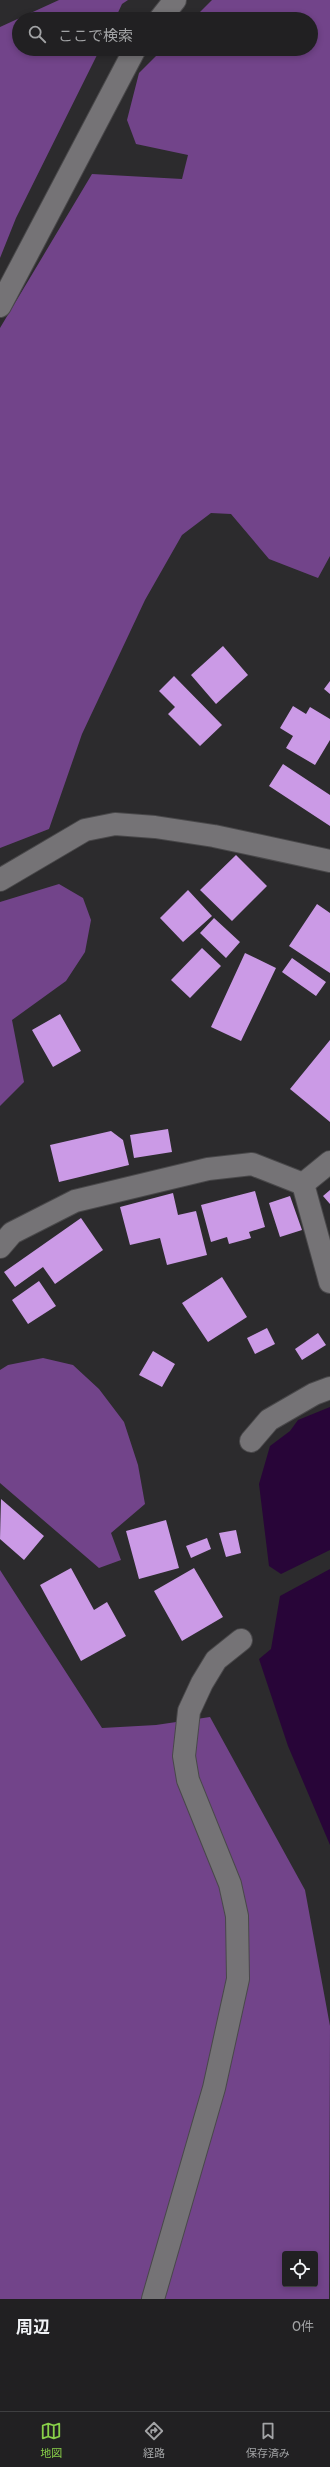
<!DOCTYPE html>
<html lang="ja">
<meta charset="utf-8">
<style>
:root{--surface:#212022;--page:#29282a;--text:#f1f3f6;--muted:#a2a3a5;--line:#3e3e40;--accent:#88cf49}
body{margin:0;font-family:Cabin,"Noto Sans JP",sans-serif;background:var(--page);color:var(--text)}
.controls{position:absolute;right:12px;bottom:12px;display:grid;overflow:hidden;border-radius:4px;box-shadow:0 2px 6px #0003}
.controls button{width:36px;height:36px;display:grid;place-items:center;padding:0;border:0;border-bottom:1px solid var(--line);background:var(--surface);color:var(--text);font:20px sans-serif}
.list{margin:0;padding:0;list-style:none}
h2{display:flex;justify-content:space-between;align-items:center;height:52px;margin:0;padding:0 16px;font-size:17px}
h2 small{font-size:13px;font-weight:400;color:var(--muted)}
.icon{flex:none;width:22px;height:22px;fill:none;stroke:currentColor;stroke-width:2;stroke-linecap:round;stroke-linejoin:round}
.map{position:relative;flex:none;width:330px;height:2299px;overflow:hidden}
.search{position:absolute;background:var(--surface);box-shadow:0 2px 6px #0003;left:12px;right:12px;top:12px;height:44px;display:flex;align-items:center;gap:10px;box-sizing:border-box;padding:0 14px;border-radius:22px;color:var(--muted);font-size:15px}
.sheet{height:112px;background:var(--surface)}
nav{display:flex;justify-content:space-around;align-items:center;box-sizing:border-box;height:56px;border-top:1px solid var(--line);background:var(--surface);font-size:11px;color:var(--muted)}
nav a{display:grid;justify-items:center;gap:2px}
nav .on{color:var(--accent)}
.map>svg:first-child{display:block}
.forest{fill:#72448a;fill-rule:evenodd}
.water{fill:#280538}
.building{fill:#cb9ae6}
.lines{fill:none;stroke-linecap:round;stroke-linejoin:round}
.minor-casing{stroke:#49484a;stroke-width:24}
.minor{stroke:#757376;stroke-width:22}
</style>
<div class="map">
<svg width="330" height="2299" viewBox="0 0 330 2299">
<rect width="100%" height="100%" fill="#2c2b2d"/>
<!-- forest -->
<path class="forest" d="M 59,0 L 128,0 L 122,4 L 115,19 L 19,19 L 19,49 L 100,49 L 16,218 L 0,258 L 0,27 Z
M 212,0 L 330,0 L 330,556 L 318,578 L 269,559 L 231,514 L 211,513 L 182,535 L 145,600 L 82,734 L 49,829 L 0,848 L 0,328 L 92,174 L 182,179 L 188,155 L 136,144 L 127,120 L 139,73 L 163,49 L 311,49 L 311,19 L 193,19 Z
M 59,884 L 83,898 L 91,920 L 85,952 L 66,981 L 12,1020 L 24,1082 L 0,1106 L 0,902 Z
M 43,1358 L 73,1365 L 99,1389 L 124,1422 L 138,1465 L 145,1504 L 111,1533 L 121,1560 L 99,1568 L 0,1483 L 0,1370 L 8,1365 Z
M 0,1570 L 102,1728 L 156,1725 L 210,1717 L 305,1890 L 330,2026 L 329,2299 L 0,2299 ZM 285,2254 L 315,2254 L 315,2284 L 285,2284 Z"/>
<!-- water -->
<path class="water" d="M 330,1407 L 330,1550 L 281,1574 L 269,1566 L 259,1484 L 270,1446 L 290,1431 L 298,1420 Z
M 330,1569 L 330,1845 L 288,1746 L 259,1659 L 271,1649 L 280,1596 Z"/>
<!-- building -->
<path class="building" d="M 223,646 L 248,675 L 216,704 L 191,675 Z
M 174,676 L 222,725 L 200,746 L 168,714 L 175,707 L 159,691 Z
M 330,681 L 330,694 L 324,689 Z
M 293,706 L 306,714 L 310,707 L 330,719 L 330,740 L 315,765 L 286,748 L 293,736 L 280,728 Z
M 283,764 L 330,795 L 330,826 L 269,786 Z
M 236,855 L 267,886 L 232,921 L 200,890 Z
M 188,890 L 212,916 L 183,942 L 160,918 Z
M 317,904 L 330,913 L 330,973 L 289,946 Z
M 214,918 L 240,942 L 226,958 L 200,933 Z
M 202,948 L 221,966 L 190,998 L 171,980 Z
M 245,953 L 276,968 L 241,1041 L 211,1027 Z
M 292,958 L 326,982 L 316,996 L 282,972 Z
M 60,1014 L 81,1051 L 53,1067 L 32,1030 Z
M 330,1040 L 330,1122 L 290,1089 Z
M 168,1129 L 172,1152 L 134,1158 L 130,1135 Z
M 111,1131 L 123,1140 L 129,1165 L 59,1182 L 50,1145 Z
M 330,1190 L 330,1204 L 323,1196 Z
M 255,1191 L 265,1227 L 249,1232 L 251,1238 L 229,1244 L 227,1237 L 211,1242 L 201,1205 Z
M 173,1193 L 178,1215 L 196,1211 L 207,1255 L 167,1265 L 160,1238 L 130,1245 L 120,1207 Z
M 290,1196 L 302,1230 L 280,1237 L 269,1203 Z
M 81,1218 L 103,1250 L 55,1284 L 43,1267 L 15,1287 L 4,1272 Z
M 222,1277 L 247,1317 L 208,1342 L 182,1303 Z
M 39,1281 L 56,1306 L 28,1324 L 12,1300 Z
M 267,1328 L 275,1344 L 255,1354 L 247,1338 Z
M 318,1333 L 326,1345 L 302,1360 L 295,1349 Z
M 153,1351 L 175,1364 L 162,1387 L 139,1375 Z
M 1,1499 L 44,1536 L 24,1560 L 0,1539 Z
M 166,1520 L 179,1568 L 139,1579 L 126,1531 Z
M 236,1530 L 241,1553 L 226,1557 L 219,1533 Z
M 207,1538 L 211,1549 L 191,1558 L 186,1546 Z
M 71,1568 L 94,1610 L 107,1602 L 126,1636 L 81,1661 L 40,1585 Z
M 194,1568 L 223,1617 L 182,1641 L 154,1591 Z"/>
<g class="lines">
<defs>
<path id="minor" d="M 160,19 L 175,0
M 0,306 L 135,49
M 0,880 L 85,830 L 115,824 L 155,827 L 214,836 L 330,861
M 303,1184 L 330,1282
M 0,1247 L 12,1233 L 75,1201 L 208,1169 L 252,1164 L 303,1184 L 330,1162
M 251,1441 L 269,1420 L 314,1394 L 330,1388
M 153,2299 L 214,2088 L 238,1979 L 237,1916 L 230,1884 L 188,1780 L 184,1756 L 189,1711 L 202,1683 L 216,1660 L 241,1640"/>
</defs>
<!-- minor casing -->
<use href="#minor" class="minor-casing"/>
<!-- minor -->
<use href="#minor" class="minor"/>
</g>
</svg>
<div class="controls">
<button><svg class="icon" aria-label="locate" viewBox="0 0 24 24"><circle cx="12" cy="12" r="6"/><path d="M12 2v4M12 18v4M2 12h4M18 12h4"/></svg></button>
</div>
<div class="search"><svg class="icon" aria-label="search" viewBox="0 0 24 24"><circle cx="10" cy="10" r="6"/><path d="M15 15l6 6"/></svg>ここで検索</div>
</div>
<section class="sheet">
<h2>周辺<small>0件</small></h2>
<ul class="list">
</ul>
</section>
<nav>
<a class="on"><svg class="icon" aria-label="map" viewBox="0 0 24 24"><path d="M3 6l6-2 6 2 6-2v14l-6 2-6-2-6 2zM9 4v14M15 6v14"/></svg>地図</a>
<a><svg class="icon" aria-label="directions" viewBox="0 0 24 24"><path d="M12 3l9 9-9 9-9-9zM9 14v-3h6M13 9l2 2-2 2"/></svg>経路</a>
<a><svg class="icon" aria-label="saved" viewBox="0 0 24 24"><path d="M7 4h10v16l-5-4-5 4z"/></svg>保存済み</a>
</nav>
